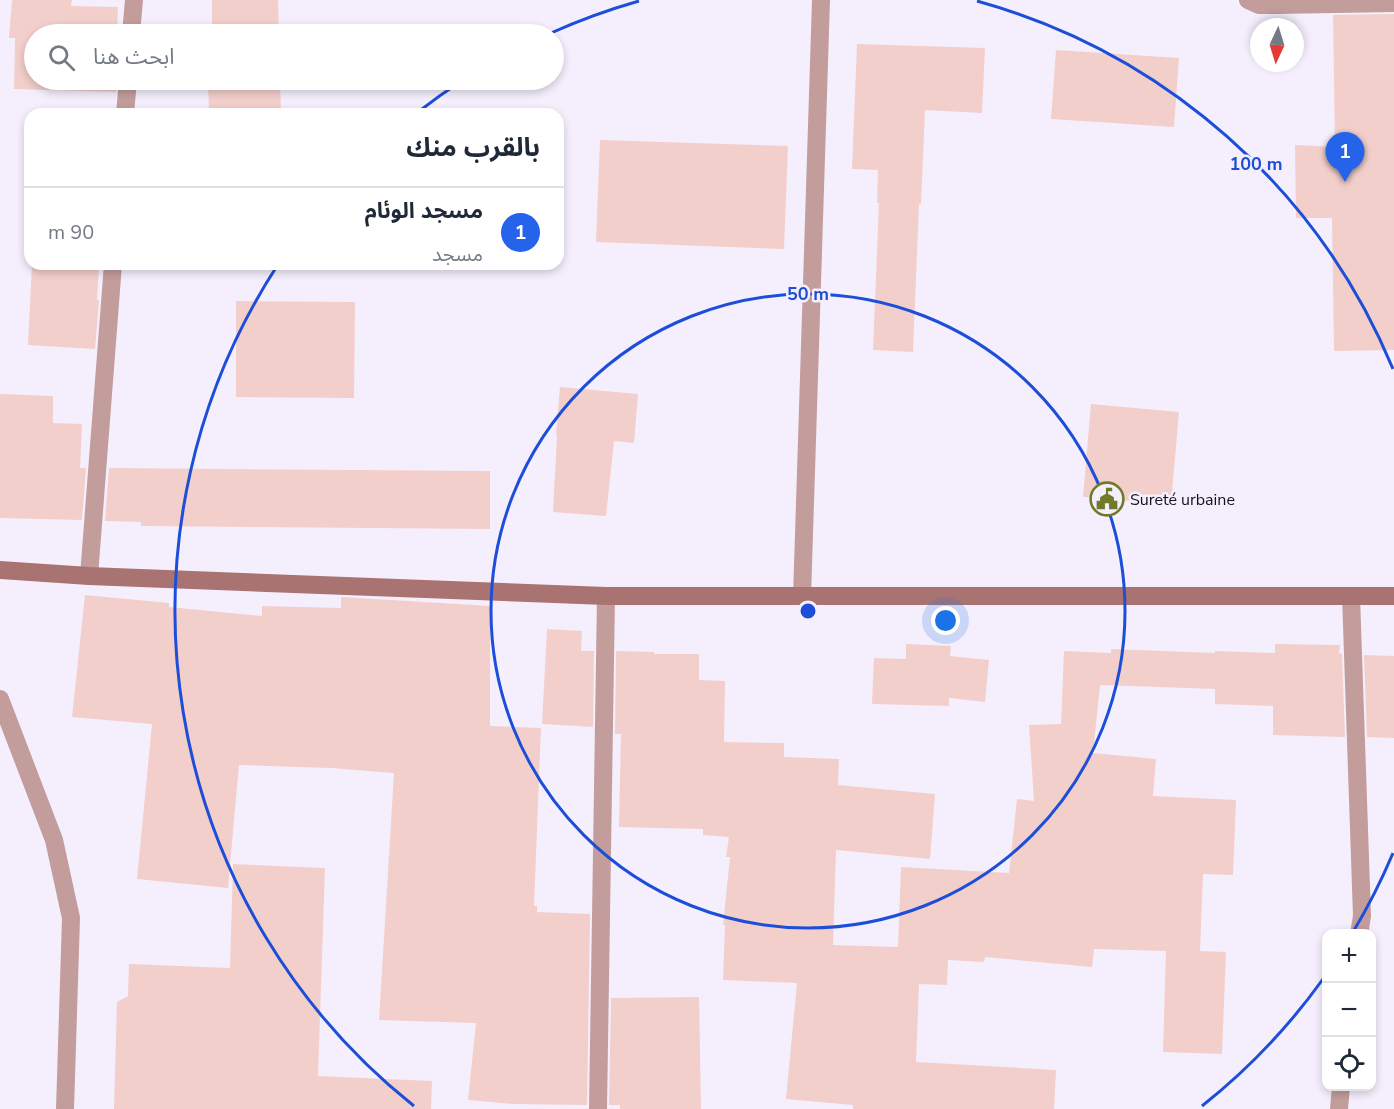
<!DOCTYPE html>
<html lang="ar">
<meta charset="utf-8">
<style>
:root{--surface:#fff;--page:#f2f2f3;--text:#1f2937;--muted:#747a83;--line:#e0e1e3;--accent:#2563eb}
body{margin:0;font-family:"Nunito Sans","Noto Sans Arabic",sans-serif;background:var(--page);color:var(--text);direction:rtl}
.controls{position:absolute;right:18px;bottom:18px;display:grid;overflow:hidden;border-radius:12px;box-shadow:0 3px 9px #0003}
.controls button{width:54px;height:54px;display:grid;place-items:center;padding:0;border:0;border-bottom:2px solid var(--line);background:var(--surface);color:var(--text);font:30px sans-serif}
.compass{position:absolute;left:1250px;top:18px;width:54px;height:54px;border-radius:50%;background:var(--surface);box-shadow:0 3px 9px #0003;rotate:184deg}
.you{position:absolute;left:946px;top:621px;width:21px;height:21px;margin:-15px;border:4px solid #fff;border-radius:50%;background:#1a73e8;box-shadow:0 0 0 9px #1a73e833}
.badge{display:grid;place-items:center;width:39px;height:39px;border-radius:50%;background:var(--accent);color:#fff;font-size:20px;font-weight:700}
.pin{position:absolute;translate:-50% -50px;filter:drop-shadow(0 2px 3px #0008)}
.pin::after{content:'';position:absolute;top:32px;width:21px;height:18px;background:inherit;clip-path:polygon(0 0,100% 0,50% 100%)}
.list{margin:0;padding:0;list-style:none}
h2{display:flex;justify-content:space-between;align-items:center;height:78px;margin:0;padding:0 24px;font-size:26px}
h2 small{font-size:20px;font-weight:400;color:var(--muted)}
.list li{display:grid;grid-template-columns:39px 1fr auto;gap:18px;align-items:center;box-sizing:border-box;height:84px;padding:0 24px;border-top:2px solid var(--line)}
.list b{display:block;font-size:22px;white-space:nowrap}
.list p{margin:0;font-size:20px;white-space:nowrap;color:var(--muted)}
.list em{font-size:20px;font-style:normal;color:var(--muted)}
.icon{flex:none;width:33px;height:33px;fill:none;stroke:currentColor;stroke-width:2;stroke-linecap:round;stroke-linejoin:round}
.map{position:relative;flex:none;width:1394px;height:1109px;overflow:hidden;direction:ltr}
.search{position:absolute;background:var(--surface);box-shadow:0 3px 9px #0003;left:24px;top:24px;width:540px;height:66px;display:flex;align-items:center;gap:15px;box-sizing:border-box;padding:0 21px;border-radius:33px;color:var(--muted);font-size:22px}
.panel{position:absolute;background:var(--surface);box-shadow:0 3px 9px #0003;left:24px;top:108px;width:540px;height:162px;border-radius:18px;direction:rtl}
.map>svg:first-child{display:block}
.building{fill:#f3cfcb}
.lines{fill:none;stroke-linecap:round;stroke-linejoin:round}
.street{stroke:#c39d9b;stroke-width:18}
.secondary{stroke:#a97371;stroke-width:18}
.ring{fill:none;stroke:#1d4ed8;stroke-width:3}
.labels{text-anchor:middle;stroke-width:5;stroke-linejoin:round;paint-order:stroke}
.poi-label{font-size:16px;fill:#141217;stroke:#f5effd;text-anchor:start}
.centre{fill:#1d4ed8;stroke:#f5effd;stroke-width:3}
.ring-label{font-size:18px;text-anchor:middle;font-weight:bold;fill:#1d4ed8;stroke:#f5effd;stroke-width:5;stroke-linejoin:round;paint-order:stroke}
</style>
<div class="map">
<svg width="1394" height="1109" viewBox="0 0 1394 1109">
<rect width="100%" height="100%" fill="#f5effd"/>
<!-- building -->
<path class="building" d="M 12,0 L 72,0 L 71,6 L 118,7 L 117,34 L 34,34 L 34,80 L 116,80 L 116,92 L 14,89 L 15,38 L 9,38 Z
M 212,0 L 278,0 L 279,34 L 207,34 L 207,28 L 212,28 Z
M 1394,14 L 1394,350 L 1334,351 L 1332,218 L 1296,218 L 1295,145 L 1335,147 L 1333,15 Z
M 857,44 L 985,48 L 982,113 L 925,110 L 921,204 L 919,204 L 913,352 L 873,350 L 879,203 L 877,203 L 878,170 L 852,169 Z
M 1056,50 L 1179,58 L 1174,127 L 1051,119 Z
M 208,80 L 280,80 L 281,114 L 209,114 Z
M 600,140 L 788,146 L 784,249 L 596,242 Z
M 32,264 L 99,264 L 97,300 L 99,300 L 95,349 L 28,345 Z
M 236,301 L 355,302 L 354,398 L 236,397 Z
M 560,387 L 638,394 L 634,443 L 614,441 L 606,516 L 553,512 L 557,436 L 556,436 Z
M 0,394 L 53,396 L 53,423 L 82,424 L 80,468 L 86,468 L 82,520 L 0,518 Z
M 1091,404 L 1179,412 L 1171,504 L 1083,497 Z
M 109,468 L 490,471 L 490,529 L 141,526 L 141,522 L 105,521 Z
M 85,595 L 169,603 L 169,607 L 262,616 L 262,606 L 341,608 L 341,597 L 490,606 L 490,726 L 541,728 L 534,906 L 537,906 L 537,912 L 590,914 L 587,1105 L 513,1104 L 468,1100 L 476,1023 L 379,1020 L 394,773 L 331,768 L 239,765 L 228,888 L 137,879 L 152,724 L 72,717 Z
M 547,629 L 582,631 L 581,651 L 594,651 L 593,727 L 542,724 Z
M 906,644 L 951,646 L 950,656 L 989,660 L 985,702 L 949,698 L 949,706 L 872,704 L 874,658 L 906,659 Z
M 1275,644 L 1340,645 L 1339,653 L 1342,654 L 1345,737 L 1273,735 L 1273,706 L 1215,704 L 1215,689 L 1100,685 L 1093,753 L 1156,759 L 1153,796 L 1236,800 L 1233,875 L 1203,874 L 1200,951 L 1226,952 L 1222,1054 L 1163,1052 L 1166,951 L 1094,949 L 1092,967 L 985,957 L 984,962 L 948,960 L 947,985 L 919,984 L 916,1062 L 1056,1070 L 1054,1109 L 853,1109 L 853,1105 L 786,1099 L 797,983 L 723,980 L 725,925 L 723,925 L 730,857 L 726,857 L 729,837 L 703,835 L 703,829 L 619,827 L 621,734 L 615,734 L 616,651 L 654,652 L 654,654 L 699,654 L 699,680 L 725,681 L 724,742 L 784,743 L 784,757 L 839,759 L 838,785 L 935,794 L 930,859 L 836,850 L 833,945 L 898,947 L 901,867 L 1009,873 L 1017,799 L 1034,801 L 1029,725 L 1061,724 L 1064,651 L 1111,653 L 1111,649 L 1215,653 L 1215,651 L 1275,653 Z
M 1364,655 L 1394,656 L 1394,738 L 1367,737 Z
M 233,864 L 325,868 L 318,1076 L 432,1081 L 431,1109 L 114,1109 L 117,1002 L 128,996 L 129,964 L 230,968 Z
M 699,997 L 701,1109 L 620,1109 L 620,1105 L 609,1105 L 611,998 Z"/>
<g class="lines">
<!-- street -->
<path class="street" d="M 1248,0 L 1259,5 L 1276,5 L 1394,3
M 131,34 L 134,0
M 125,114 L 128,80
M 89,576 L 113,264
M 1351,596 L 1362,916 L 1359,934
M 802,597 L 821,0
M 0,699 L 54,840 L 71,918 L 65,1109
M 598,1109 L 606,596
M 1339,1109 L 1341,1086"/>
<!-- secondary -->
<path class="secondary" d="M 0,570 L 89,576 L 606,596 L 1394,596"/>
</g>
<!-- distance rings -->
<g class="ring">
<circle cx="808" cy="611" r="317"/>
<path d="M1393 853A633 633 0 0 1 1353 932M1323 979A633 633 0 0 1 1202 1106M414 1106A633 633 0 0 1 277 266M418 112A633 633 0 0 1 463 80M551 33A633 633 0 0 1 639 1M977 1A633 633 0 0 1 1393 369"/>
</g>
<!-- icons -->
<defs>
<symbol id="civic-ring" viewBox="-11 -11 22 22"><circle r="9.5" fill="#f5effd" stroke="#6e7b28" stroke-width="1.5"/><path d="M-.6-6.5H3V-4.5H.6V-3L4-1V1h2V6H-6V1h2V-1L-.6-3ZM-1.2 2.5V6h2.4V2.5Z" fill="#6e7b28"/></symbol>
</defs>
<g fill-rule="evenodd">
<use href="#civic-ring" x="1088" y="480" width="38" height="38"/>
</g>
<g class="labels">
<!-- poi labels -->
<g class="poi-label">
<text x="1130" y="505">Sureté urbaine</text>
</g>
</g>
<circle cx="808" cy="611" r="9" class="centre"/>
<g class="ring-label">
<text x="1256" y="170">100 m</text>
<text x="808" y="300">50 m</text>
</g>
</svg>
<div class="controls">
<button>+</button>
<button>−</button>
<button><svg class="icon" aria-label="locate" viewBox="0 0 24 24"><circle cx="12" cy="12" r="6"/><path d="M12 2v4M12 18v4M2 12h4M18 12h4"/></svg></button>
</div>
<svg class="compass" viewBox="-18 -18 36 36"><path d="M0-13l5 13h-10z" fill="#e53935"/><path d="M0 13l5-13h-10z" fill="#747a83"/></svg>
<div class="you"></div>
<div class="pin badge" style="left:1345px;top:182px">1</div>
<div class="search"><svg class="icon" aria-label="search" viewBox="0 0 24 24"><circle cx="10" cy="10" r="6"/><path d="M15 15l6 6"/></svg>ابحث هنا</div>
<section class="panel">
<h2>بالقرب منك<small></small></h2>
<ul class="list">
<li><span class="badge">1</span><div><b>مسجد الوئام</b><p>مسجد</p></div><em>90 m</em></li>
</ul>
</section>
</div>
